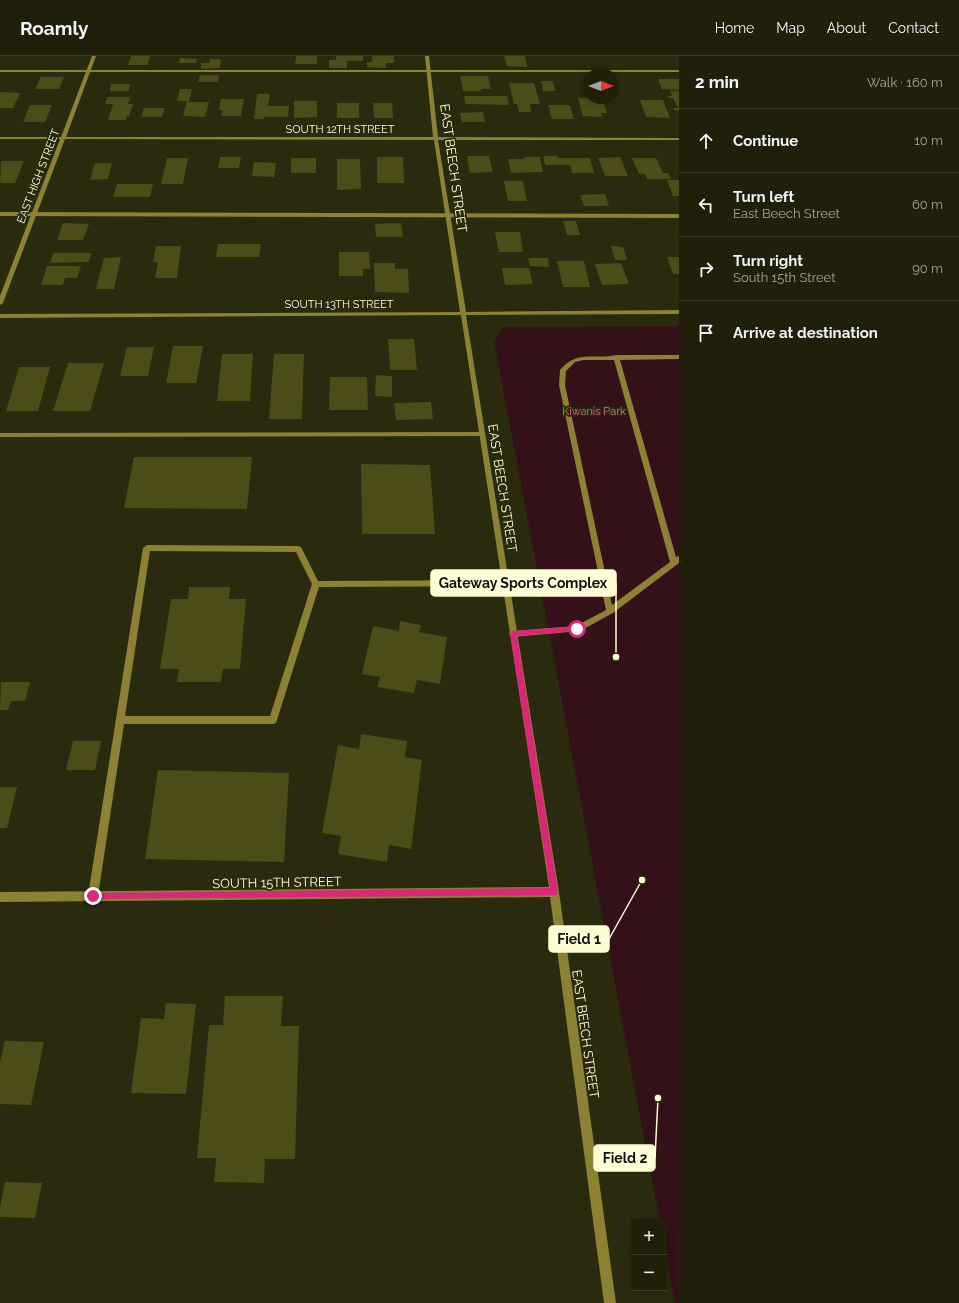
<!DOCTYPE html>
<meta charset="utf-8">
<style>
:root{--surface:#20200a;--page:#282813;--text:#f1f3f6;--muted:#a2a39c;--line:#3d3e2b}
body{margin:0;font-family:Raleway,sans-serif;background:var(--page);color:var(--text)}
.controls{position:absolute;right:12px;bottom:12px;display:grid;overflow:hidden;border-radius:0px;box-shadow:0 2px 10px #0003}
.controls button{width:36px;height:36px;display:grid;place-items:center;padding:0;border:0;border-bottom:1px solid var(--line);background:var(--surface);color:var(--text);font:20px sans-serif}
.compass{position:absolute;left:583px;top:12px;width:36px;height:36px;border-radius:50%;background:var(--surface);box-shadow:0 2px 10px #0003;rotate:90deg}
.stop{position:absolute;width:12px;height:12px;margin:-9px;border:3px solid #db2777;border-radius:50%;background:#fff}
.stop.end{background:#db2777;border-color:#fff;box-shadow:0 1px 4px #0008}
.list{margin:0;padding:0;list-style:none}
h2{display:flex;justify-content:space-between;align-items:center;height:52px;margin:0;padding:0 16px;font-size:17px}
h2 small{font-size:13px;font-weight:400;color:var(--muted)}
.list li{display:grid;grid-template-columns:26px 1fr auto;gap:12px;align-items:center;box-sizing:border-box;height:64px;padding:0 16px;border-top:1px solid var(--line)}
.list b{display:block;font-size:15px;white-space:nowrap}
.list p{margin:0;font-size:13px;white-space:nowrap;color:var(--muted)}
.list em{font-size:13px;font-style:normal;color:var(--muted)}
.icon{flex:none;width:22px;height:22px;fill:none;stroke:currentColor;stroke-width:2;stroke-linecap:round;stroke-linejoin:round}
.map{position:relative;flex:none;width:679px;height:1247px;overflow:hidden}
header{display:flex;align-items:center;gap:24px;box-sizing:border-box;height:56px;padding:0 20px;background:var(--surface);border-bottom:1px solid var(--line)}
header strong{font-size:19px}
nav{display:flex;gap:22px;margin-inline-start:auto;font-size:14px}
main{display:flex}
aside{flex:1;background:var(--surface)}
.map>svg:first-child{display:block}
.green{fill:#341018}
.building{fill:#4b4c18}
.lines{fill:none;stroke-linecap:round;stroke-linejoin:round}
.lane{fill:#8d8134;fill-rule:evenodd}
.street{fill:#8d8134;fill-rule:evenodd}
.route{fill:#db2777}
.labels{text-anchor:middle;stroke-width:3.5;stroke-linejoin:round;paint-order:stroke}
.far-street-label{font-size:11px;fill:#fffdd6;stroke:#2a2a0e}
.far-park-label{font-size:11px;fill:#ec5e9a;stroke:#2a2a0e}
.street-label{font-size:13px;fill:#fffdd6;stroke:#2a2a0e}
.leader{fill:none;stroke:#fffdd6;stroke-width:1.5}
.callout-dot{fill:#fffdd6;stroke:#2a2a0e;stroke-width:1.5}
.callout{fill:#fffdd6;stroke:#fffdd6;stroke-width:1.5}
.callout-label{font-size:14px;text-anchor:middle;font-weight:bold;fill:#111}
</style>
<header>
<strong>Roamly</strong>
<nav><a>Home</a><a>Map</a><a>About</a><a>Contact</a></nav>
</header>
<main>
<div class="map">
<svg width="679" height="1247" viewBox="0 0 679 1247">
<rect width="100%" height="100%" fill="#2a2a0e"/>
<!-- green -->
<path class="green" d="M 679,270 L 679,1247 L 675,1247 L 664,1187 L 664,1166 L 660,1166 L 494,284 L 503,271 Z"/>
<!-- building -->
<path class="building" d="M 131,0 L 150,0 L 147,9 L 128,9 Z
M 296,0 L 317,0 L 317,8 L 295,8 Z
M 336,0 L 363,0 L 363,5 L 347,5 L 347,12 L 329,12 L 329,4 L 336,4 Z
M 372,0 L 394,0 L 394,7 L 386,7 L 386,12 L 367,11 L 367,6 L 372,6 Z
M 504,0 L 525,0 L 527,11 L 507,10 Z
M 180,2 L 197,3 L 196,7 L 179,7 Z
M 210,3 L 221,3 L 220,12 L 201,13 L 201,7 L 209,7 Z
M 200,19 L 219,19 L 218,26 L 198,26 Z
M 460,20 L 488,20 L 491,33 L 481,33 L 481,35 L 463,35 Z
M 41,21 L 64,21 L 59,33 L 35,33 Z
M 658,23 L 679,23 L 679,34 L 662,33 Z
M 541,25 L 553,25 L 555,35 L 543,35 Z
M 509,27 L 534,27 L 540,48 L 530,48 L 531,56 L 519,56 L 517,48 L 514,48 Z
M 111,28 L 130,28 L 129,35 L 110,35 Z
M 180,33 L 192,33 L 189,46 L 209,46 L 205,61 L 183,60 L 187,45 L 177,45 Z
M 670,35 L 679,35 L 679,55 L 674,54 L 673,52 L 678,52 L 673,42 L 669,42 L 668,40 L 672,40 Z
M 0,36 L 20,37 L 13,52 L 0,52 Z
M 257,38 L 270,38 L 268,50 L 289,50 L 288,61 L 264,61 L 264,63 L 254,63 Z
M 464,40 L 507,40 L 509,49 L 465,48 Z
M 107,41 L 130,41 L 128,48 L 133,48 L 129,60 L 127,60 L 126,64 L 108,64 L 113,48 L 105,48 Z
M 578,42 L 602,42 L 607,57 L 601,57 L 602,61 L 583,60 Z
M 221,43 L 244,43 L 241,60 L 221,60 L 223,54 L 219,54 Z
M 640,44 L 663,44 L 670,62 L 646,61 Z
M 294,45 L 317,45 L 317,61 L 294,62 Z
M 337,47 L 359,47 L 359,62 L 337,62 Z
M 373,47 L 392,47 L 393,62 L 374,62 Z
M 30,49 L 52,49 L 45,66 L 23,66 Z
M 548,49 L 570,49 L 574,63 L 552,63 Z
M 144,52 L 165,52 L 162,61 L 141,61 Z
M 483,56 L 485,66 L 462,66 L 460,57 Z
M 467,100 L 489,100 L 493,116 L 470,117 Z
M 543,100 L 557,100 L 558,102 L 590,102 L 594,117 L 572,117 L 570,109 L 545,109 Z
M 220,101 L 241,101 L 239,112 L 218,112 Z
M 377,101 L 403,101 L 404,127 L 377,127 Z
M 524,101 L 540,101 L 543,116 L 511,117 L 508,103 L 524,103 Z
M 620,101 L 628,120 L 605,120 L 598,102 Z
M 167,102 L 188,102 L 183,128 L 161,128 Z
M 291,102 L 316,102 L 316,117 L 291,117 Z
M 632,102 L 656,102 L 663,117 L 668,117 L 671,123 L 647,123 L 645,118 L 639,118 Z
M 337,103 L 360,103 L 361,133 L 337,134 Z
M 1,105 L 24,105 L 15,127 L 0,127 Z
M 254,106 L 276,107 L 274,121 L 252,120 Z
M 95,107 L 112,107 L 108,123 L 90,124 Z
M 667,124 L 679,124 L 679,140 L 673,140 Z
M 504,125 L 523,125 L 527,145 L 508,145 Z
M 117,128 L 153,128 L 150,141 L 113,141 Z
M 605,138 L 609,150 L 584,150 L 580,139 Z
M 563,165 L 576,165 L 580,179 L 567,179 Z
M 63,167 L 89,168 L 83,184 L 57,184 Z
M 401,167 L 403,181 L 376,181 L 375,168 Z
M 495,176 L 520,176 L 523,196 L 499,196 Z
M 218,188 L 261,188 L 259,201 L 216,201 Z
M 156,190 L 181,190 L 177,222 L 155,222 L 158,206 L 153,206 Z
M 611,190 L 623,191 L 627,204 L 615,204 Z
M 339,196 L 369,196 L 370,213 L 363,213 L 363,220 L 339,220 Z
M 53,197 L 91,197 L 89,206 L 50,207 Z
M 121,201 L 114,233 L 96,233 L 104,202 Z
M 667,201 L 679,201 L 679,218 L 673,218 Z
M 528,202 L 548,202 L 549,211 L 530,210 Z
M 557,205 L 584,205 L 590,231 L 563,231 Z
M 374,207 L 395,207 L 395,213 L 408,213 L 409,237 L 375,236 Z
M 621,207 L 629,228 L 602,229 L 595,208 Z
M 47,210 L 81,210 L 77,222 L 65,222 L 63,229 L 41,229 Z
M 502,212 L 529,212 L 533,228 L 505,229 Z
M 388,283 L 414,283 L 417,314 L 390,314 Z
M 173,290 L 203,290 L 196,327 L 166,327 Z
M 127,291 L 154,291 L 148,320 L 120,320 Z
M 222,298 L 253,298 L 250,345 L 217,345 Z
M 274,298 L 304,298 L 302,363 L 269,363 Z
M 68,307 L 104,307 L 90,355 L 53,355 Z
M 19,311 L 50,311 L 38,355 L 6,355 Z
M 376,319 L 392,320 L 392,341 L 375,340 Z
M 330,321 L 367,321 L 368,354 L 329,354 Z
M 431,346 L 433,363 L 396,364 L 394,347 Z
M 134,401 L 252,401 L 247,453 L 124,452 Z
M 361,408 L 430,409 L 435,478 L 362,478 Z
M 189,531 L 230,531 L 229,543 L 246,543 L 240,613 L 223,613 L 221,626 L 177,626 L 179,613 L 160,613 L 171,543 L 188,543 Z
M 400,565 L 421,569 L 419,576 L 447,581 L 440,628 L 417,624 L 414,637 L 377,631 L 380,621 L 362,618 L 373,570 L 399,575 Z
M 1,626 L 30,626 L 25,645 L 11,645 L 8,654 L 0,654 Z
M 361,678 L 407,685 L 405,701 L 422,704 L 411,793 L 389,789 L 387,806 L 338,798 L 341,780 L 322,777 L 338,689 L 359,693 Z
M 73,685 L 101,685 L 95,714 L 66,714 Z
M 158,714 L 289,717 L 284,806 L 145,803 Z
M 0,731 L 17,731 L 7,772 L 0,772 Z
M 225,940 L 283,940 L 281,970 L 299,970 L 295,1103 L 265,1103 L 264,1127 L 214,1126 L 216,1102 L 197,1102 L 209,969 L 223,969 Z
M 166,947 L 196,948 L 186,1038 L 131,1037 L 141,962 L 164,963 Z
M 5,985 L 44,986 L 31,1049 L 0,1048 L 0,1006 Z
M 5,1126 L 42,1127 L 35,1162 L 0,1161 L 0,1151 Z"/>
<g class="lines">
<!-- lane -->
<path class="lane" d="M 0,14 L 679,14 L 679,16 L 0,16 Z
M 0,156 L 679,158 L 679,162 L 0,160 Z
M 616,299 L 679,299 L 679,303 L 620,304 L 676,501 L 679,500 L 679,507 L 613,557 L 580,575 L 513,581 L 510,580 L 509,578 L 510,576 L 513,575 L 576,570 L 606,554 L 559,329 L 560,314 C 577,293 594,304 616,299 ZM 583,304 L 614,304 L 670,506 L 612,549 L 565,329 L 566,315 L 575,306 Z
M 482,376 L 485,378 L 482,380 L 0,381 L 0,377 Z
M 147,489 L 298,490 L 301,491 L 318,525 L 506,524 L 510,527 L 506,530 L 319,531 L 276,667 L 273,668 L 124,668 L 98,840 L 96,843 L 93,845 L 90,843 L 88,840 L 143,492 ZM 150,495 L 296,496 L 312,528 L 270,660 L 125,660 Z"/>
<!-- street -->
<path class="street" d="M 92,0 L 96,0 L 66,81 L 433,81 L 425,0 L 429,0 L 438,81 L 679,82 L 679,84 L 438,84 L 466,256 L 679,254 L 679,258 L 466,259 L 559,836 L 616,1247 L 604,1247 L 550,841 L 0,846 L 0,836 L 549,831 L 461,259 L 0,262 L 0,258 L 460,256 L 434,84 L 65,83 L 3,247 L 0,249 L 0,240 L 60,83 L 0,83 L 0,81 L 61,81 Z"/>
</g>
<!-- route -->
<path class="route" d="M 577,570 L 580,573 L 577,575 L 517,580 L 558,836 L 557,839 L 90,843 L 90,838 L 93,837 L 550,832 L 510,578 L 513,575 Z"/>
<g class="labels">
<!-- far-street labels -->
<g class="far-street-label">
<text x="340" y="77">SOUTH 12TH STREET</text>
<text transform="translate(38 120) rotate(-69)" y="4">EAST HIGH STREET</text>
<text x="339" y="252">SOUTH 13TH STREET</text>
</g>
<!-- far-park labels -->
<g class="far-park-label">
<text x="594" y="359">Kiwanis Park</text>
</g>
<!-- street labels -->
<g class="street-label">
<text transform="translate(454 112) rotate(82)" y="5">EAST BEECH STREET</text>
<text transform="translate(503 432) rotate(81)" y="5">EAST BEECH STREET</text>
<text transform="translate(277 826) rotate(-1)" y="5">SOUTH 15TH STREET</text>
<text transform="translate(586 978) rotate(82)" y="5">EAST BEECH STREET</text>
</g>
</g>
<!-- callouts -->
<path class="leader" d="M616 601L616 527M642 824L609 883M658 1042L655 1102"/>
<g class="callout-dot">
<circle cx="616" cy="601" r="4"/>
<circle cx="642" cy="824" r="4"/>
<circle cx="658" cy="1042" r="4"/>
</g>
<g class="callout">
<rect x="431" y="514" width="185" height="26" rx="4"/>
<rect x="549" y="870" width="60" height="26" rx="4"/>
<rect x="594" y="1089" width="61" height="26" rx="4"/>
</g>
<g class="callout-label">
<text x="523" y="532">Gateway Sports Complex</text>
<text x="579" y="888">Field 1</text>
<text x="625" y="1107">Field 2</text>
</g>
</svg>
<div class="controls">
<button>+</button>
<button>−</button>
</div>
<svg class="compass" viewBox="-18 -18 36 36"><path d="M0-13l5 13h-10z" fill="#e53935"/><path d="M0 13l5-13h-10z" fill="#a2a39c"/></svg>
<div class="stop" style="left:577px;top:573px"></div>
<div class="stop end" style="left:93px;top:840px"></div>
</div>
<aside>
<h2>2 min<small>Walk · 160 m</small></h2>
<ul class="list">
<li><svg class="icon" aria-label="ahead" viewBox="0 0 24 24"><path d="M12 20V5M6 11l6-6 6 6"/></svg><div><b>Continue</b></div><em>10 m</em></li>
<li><svg class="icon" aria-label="left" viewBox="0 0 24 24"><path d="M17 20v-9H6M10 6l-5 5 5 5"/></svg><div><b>Turn left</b><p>East Beech Street</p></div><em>60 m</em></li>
<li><svg class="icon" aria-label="right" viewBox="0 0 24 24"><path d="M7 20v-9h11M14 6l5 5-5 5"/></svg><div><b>Turn right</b><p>South 15th Street</p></div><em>90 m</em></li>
<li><svg class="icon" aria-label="arrive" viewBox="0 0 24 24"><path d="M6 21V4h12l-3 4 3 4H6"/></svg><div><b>Arrive at destination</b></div></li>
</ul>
</aside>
</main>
